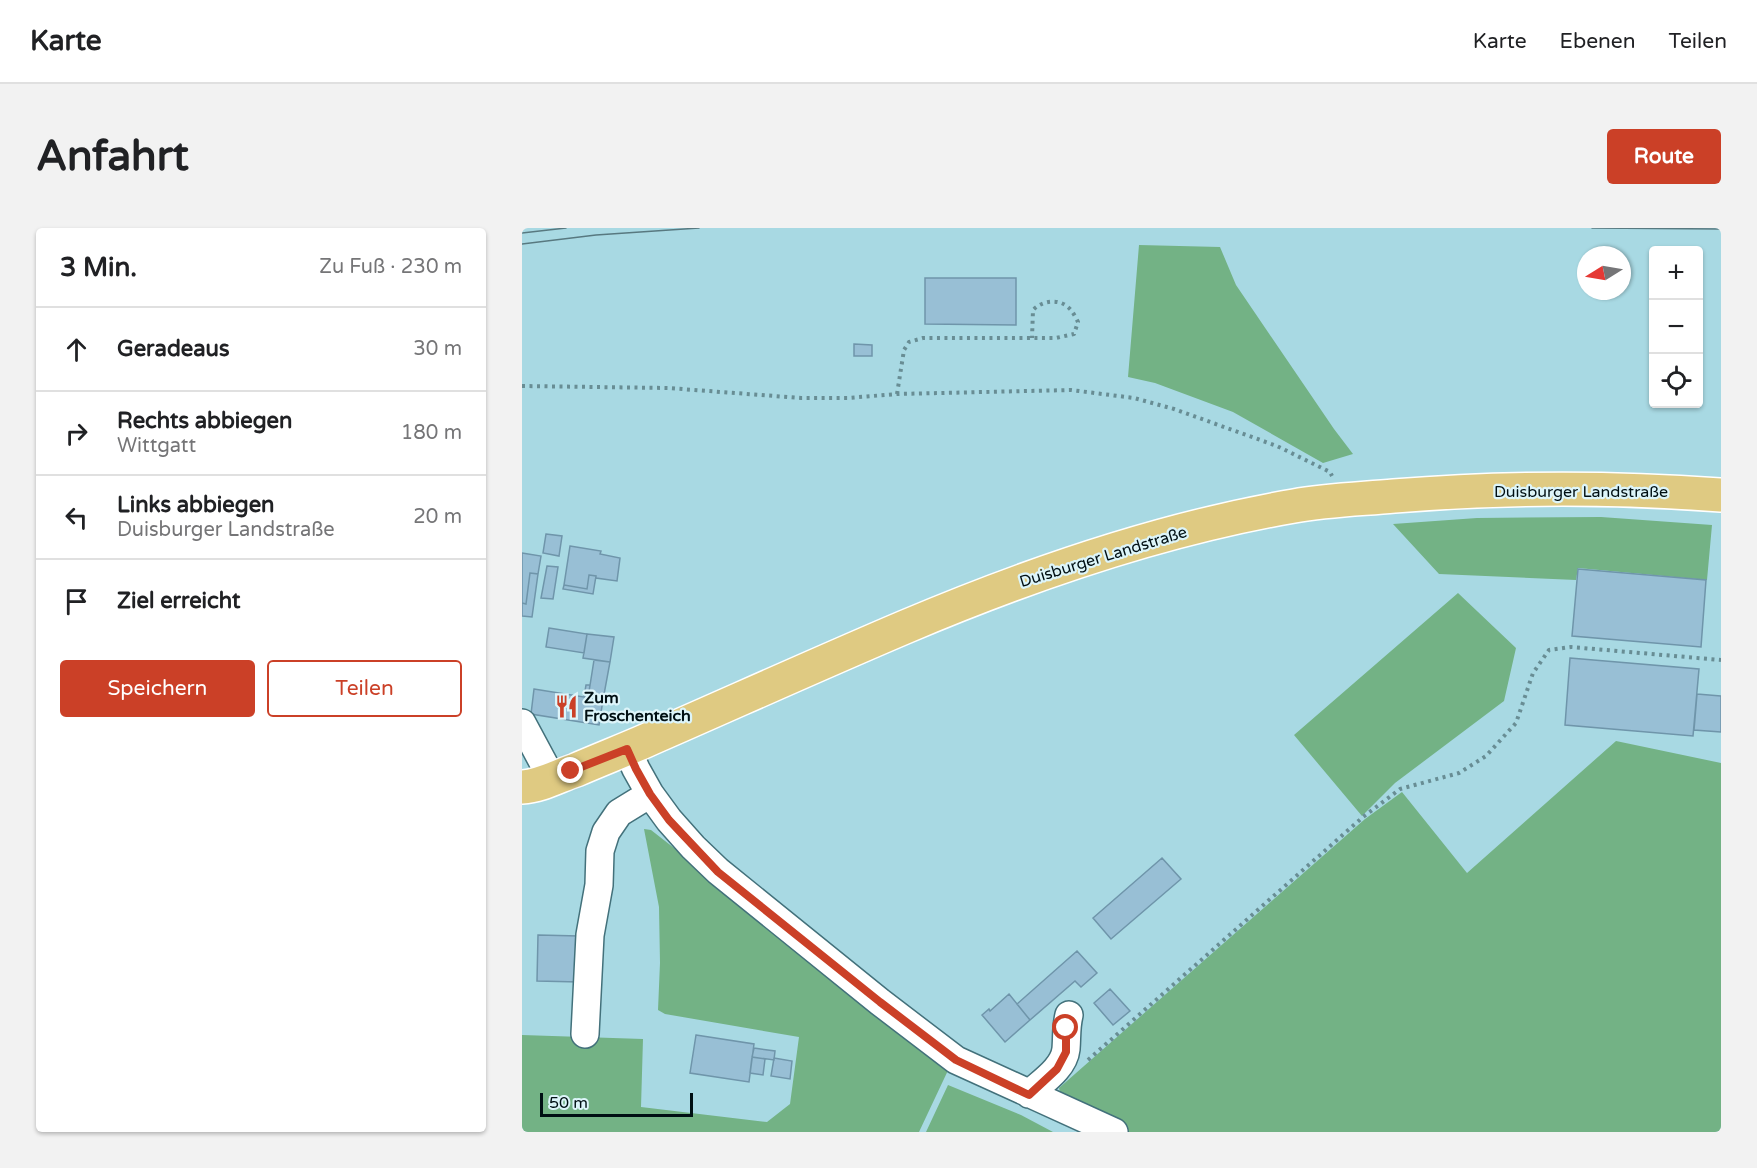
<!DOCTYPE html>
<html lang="de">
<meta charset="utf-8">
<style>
:root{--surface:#fff;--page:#f2f2f2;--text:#202124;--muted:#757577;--line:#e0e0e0;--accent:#cb4027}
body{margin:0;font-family:"Varela Round",sans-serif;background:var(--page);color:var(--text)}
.controls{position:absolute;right:18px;top:18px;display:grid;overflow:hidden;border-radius:6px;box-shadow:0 2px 4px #0004}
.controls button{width:54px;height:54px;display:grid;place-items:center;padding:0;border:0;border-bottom:2px solid var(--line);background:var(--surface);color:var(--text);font:30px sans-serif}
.compass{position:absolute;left:1055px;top:18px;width:54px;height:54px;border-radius:50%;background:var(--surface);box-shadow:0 2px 4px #0004;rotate:259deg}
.scale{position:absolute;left:18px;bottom:15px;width:153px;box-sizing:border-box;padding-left:6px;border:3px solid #000f13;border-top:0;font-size:16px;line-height:21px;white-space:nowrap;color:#000f13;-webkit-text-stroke:4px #ddf5fa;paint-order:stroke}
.stop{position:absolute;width:18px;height:18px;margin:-14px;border:4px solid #cb4027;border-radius:50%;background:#fff}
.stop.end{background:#cb4027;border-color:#fff;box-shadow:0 2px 6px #0008}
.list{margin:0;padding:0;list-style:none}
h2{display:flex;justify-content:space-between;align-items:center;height:78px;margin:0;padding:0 24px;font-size:26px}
h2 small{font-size:20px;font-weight:400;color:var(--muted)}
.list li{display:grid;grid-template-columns:39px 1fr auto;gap:18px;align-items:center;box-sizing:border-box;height:84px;padding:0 24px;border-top:2px solid var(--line)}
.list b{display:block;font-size:22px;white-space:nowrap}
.list p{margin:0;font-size:20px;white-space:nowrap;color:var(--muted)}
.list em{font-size:20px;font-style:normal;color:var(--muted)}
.actions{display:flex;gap:12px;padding:18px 24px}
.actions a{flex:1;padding:14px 0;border:2px solid var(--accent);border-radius:6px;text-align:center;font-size:21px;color:var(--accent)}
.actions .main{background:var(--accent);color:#fff}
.icon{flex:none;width:33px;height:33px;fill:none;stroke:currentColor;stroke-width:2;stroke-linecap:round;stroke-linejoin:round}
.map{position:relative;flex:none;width:1199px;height:904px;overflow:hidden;border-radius:6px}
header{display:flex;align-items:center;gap:36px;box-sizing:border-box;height:84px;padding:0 30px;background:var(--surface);border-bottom:2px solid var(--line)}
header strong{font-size:28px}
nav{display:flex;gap:33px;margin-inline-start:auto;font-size:21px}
.intro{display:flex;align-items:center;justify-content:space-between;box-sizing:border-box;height:144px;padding:0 36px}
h1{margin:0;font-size:42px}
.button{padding:15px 27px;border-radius:6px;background:var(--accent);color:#fff;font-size:21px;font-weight:700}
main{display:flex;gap:36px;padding:0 36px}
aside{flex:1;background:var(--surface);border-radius:6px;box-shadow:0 2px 4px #0004}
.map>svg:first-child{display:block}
.green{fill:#73b285}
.building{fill:#98bfd5;stroke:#6f95aa;stroke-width:1.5}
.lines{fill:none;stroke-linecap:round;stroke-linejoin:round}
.minor-casing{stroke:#43717b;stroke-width:30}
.major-casing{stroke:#fff;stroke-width:36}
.path{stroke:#688d94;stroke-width:4;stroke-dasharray:3 4.5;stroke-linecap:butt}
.minor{stroke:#fff;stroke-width:27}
.major{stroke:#dfca82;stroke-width:33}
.tram{stroke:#587980;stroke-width:1.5}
.route{stroke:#cb4027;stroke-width:8}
.labels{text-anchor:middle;stroke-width:4.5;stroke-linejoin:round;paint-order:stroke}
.street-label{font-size:16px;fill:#000f13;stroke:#ddf5fa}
.poi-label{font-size:16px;font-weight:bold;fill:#000f13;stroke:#ddf5fa;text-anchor:start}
</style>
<header>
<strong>Karte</strong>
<nav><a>Karte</a><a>Ebenen</a><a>Teilen</a></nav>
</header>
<div class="intro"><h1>Anfahrt</h1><a class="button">Route</a></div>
<main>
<aside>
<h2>3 Min.<small>Zu Fuß · 230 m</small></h2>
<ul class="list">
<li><svg class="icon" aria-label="ahead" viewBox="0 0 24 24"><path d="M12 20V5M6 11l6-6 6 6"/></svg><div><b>Geradeaus</b></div><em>30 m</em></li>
<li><svg class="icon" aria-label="right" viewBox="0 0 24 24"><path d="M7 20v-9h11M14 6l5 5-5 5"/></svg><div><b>Rechts abbiegen</b><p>Wittgatt</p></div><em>180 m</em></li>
<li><svg class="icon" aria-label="left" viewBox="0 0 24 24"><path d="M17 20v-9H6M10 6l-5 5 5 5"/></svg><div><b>Links abbiegen</b><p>Duisburger Landstraße</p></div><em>20 m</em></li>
<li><svg class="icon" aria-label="arrive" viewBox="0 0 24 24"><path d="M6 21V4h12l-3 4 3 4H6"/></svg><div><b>Ziel erreicht</b></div></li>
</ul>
<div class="actions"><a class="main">Speichern</a><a>Teilen</a></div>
</aside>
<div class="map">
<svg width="1199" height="904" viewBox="0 0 1199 904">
<rect width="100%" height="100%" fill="#a8d9e3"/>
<!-- green -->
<path class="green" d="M 617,17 L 698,19 L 714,57 L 812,201 L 831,226 L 801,235 L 711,184 L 633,155 L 606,149 Z
M 1079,289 L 1190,297 L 1185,352 L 1056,340 L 1054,352 L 917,346 L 871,296 L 955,290 Z
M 936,365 L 994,420 L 982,473 L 873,555 L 840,588 L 772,507 Z
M 1094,513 L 1199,535 L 1199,904 L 598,904 L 541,877 L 537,860 L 843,591 L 880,564 L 945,645 Z
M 122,601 L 129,602 L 429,836 L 397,904 L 0,904 L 0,807 L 121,811 L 119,879 L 245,894 L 268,876 L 277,809 L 143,786 L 136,782 L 138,735 L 137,679 Z
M 426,857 L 499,887 L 531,904 L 404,904 Z"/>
<!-- building -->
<path class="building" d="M 403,50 L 494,50 L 494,97 L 403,96 Z
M 332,116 L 350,117 L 350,128 L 332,128 Z
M 24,306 L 40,308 L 37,328 L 21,325 Z
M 48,318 L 79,323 L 78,326 L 98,330 L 95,353 L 74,350 L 74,348 L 67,347 L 65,361 L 42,357 Z
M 0,325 L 19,328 L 16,346 L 8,345 L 4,376 L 0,375 Z
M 25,338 L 36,339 L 31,371 L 19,370 Z
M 1056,341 L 1184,352 L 1179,419 L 1050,408 Z
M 8,345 L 16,346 L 10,389 L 0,388 L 0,375 L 4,376 Z
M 67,347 L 74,348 L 71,366 L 41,361 L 42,357 L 65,361 Z
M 27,400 L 65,406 L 62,425 L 24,419 Z
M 65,406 L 92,409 L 88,434 L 61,430 Z
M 1048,430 L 1177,441 L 1171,508 L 1043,497 Z
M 72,432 L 88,434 L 81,472 L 66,470 Z
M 64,457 L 68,457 L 66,470 L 62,469 Z
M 12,461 L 81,472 L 77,497 L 9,486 Z
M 1175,466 L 1199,468 L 1199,504 L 1172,502 Z
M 640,630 L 659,651 L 589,711 L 571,690 Z
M 16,707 L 57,708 L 57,754 L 15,753 Z
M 555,723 L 575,745 L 559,759 L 553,753 L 508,792 L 495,776 Z
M 588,761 L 608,783 L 591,797 L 572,775 Z
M 487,766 L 508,792 L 483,814 L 460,787 L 467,781 L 468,783 Z
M 174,807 L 232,816 L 227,854 L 168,845 Z
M 232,820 L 253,823 L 252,832 L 230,829 Z
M 230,829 L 243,831 L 241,847 L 228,845 Z
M 252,830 L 270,833 L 268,851 L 249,848 Z"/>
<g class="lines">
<defs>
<path id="minor" d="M 0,495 L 30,551
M 105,521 L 114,541 L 128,566 L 147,592 L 171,619 L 196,643 L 358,774 L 434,832 L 592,904
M 63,806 L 68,707 L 77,657 L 78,623 L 84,604 L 97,585 L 128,566
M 507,866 C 520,854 542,840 544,821 C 545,809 544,799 547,787"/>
<path id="major" d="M 0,559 C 19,558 36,548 54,542 C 77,532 100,523 123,513 C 210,475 296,436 383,399 C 508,346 638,301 772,278 C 805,272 839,271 872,268 C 981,259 1090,259 1199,267"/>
</defs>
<!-- minor casing -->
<use href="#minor" class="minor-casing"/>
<!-- major casing -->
<use href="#major" class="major-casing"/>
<!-- path -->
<path class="path" d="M 0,158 L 146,160 L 279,170 L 326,170 L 375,166 L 549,162 L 612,170 L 652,181 L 755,218 L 808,244 L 810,248
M 375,166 L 382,122 L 387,114 L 401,110 L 534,110 L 552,106 L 556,94 C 554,90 551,84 548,81 C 538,70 521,72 511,82 L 510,110
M 566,832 L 841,589 L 878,561 L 937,545 L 964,528 L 994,495 L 1011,445 L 1027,422 L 1049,419 L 1199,432"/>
<!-- minor -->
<use href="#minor" class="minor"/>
<!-- major -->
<use href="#major" class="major"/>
<!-- tram -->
<path class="tram" d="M 1070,0 L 1199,1
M 0,5 L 44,0
M 0,16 L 74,7 L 177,0"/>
</g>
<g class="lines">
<!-- route -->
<path class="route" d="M 49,543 L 105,521 L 114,541 L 128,566 L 147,592 L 196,644 L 358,774 L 434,832 L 507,867 L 535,841 L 544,824 L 544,800"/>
</g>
<!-- icons -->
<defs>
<symbol id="restaurant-bare" viewBox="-9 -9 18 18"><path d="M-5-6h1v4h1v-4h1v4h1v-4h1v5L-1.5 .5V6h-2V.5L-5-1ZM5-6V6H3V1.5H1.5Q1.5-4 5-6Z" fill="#cb4027" stroke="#ddf5fa" stroke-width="2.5" paint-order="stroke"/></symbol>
</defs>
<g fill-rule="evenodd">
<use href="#restaurant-bare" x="28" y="462" width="33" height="33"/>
</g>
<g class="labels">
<!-- street labels -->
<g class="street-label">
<text x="1059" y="269">Duisburger Landstraße</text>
<text transform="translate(581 328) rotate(-17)" y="6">Duisburger Landstraße</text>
</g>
<!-- poi labels -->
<g class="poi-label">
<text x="62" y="475">Zum<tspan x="62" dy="18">Froschenteich</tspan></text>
</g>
</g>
</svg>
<div class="controls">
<button>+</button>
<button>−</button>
<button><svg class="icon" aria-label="locate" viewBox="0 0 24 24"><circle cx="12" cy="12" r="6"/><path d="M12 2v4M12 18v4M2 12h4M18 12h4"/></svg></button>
</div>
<svg class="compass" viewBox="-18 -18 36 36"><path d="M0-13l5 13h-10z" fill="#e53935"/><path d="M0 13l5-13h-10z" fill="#757577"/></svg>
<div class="scale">50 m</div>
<div class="stop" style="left:544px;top:800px"></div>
<div class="stop end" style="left:49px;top:543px"></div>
</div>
</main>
